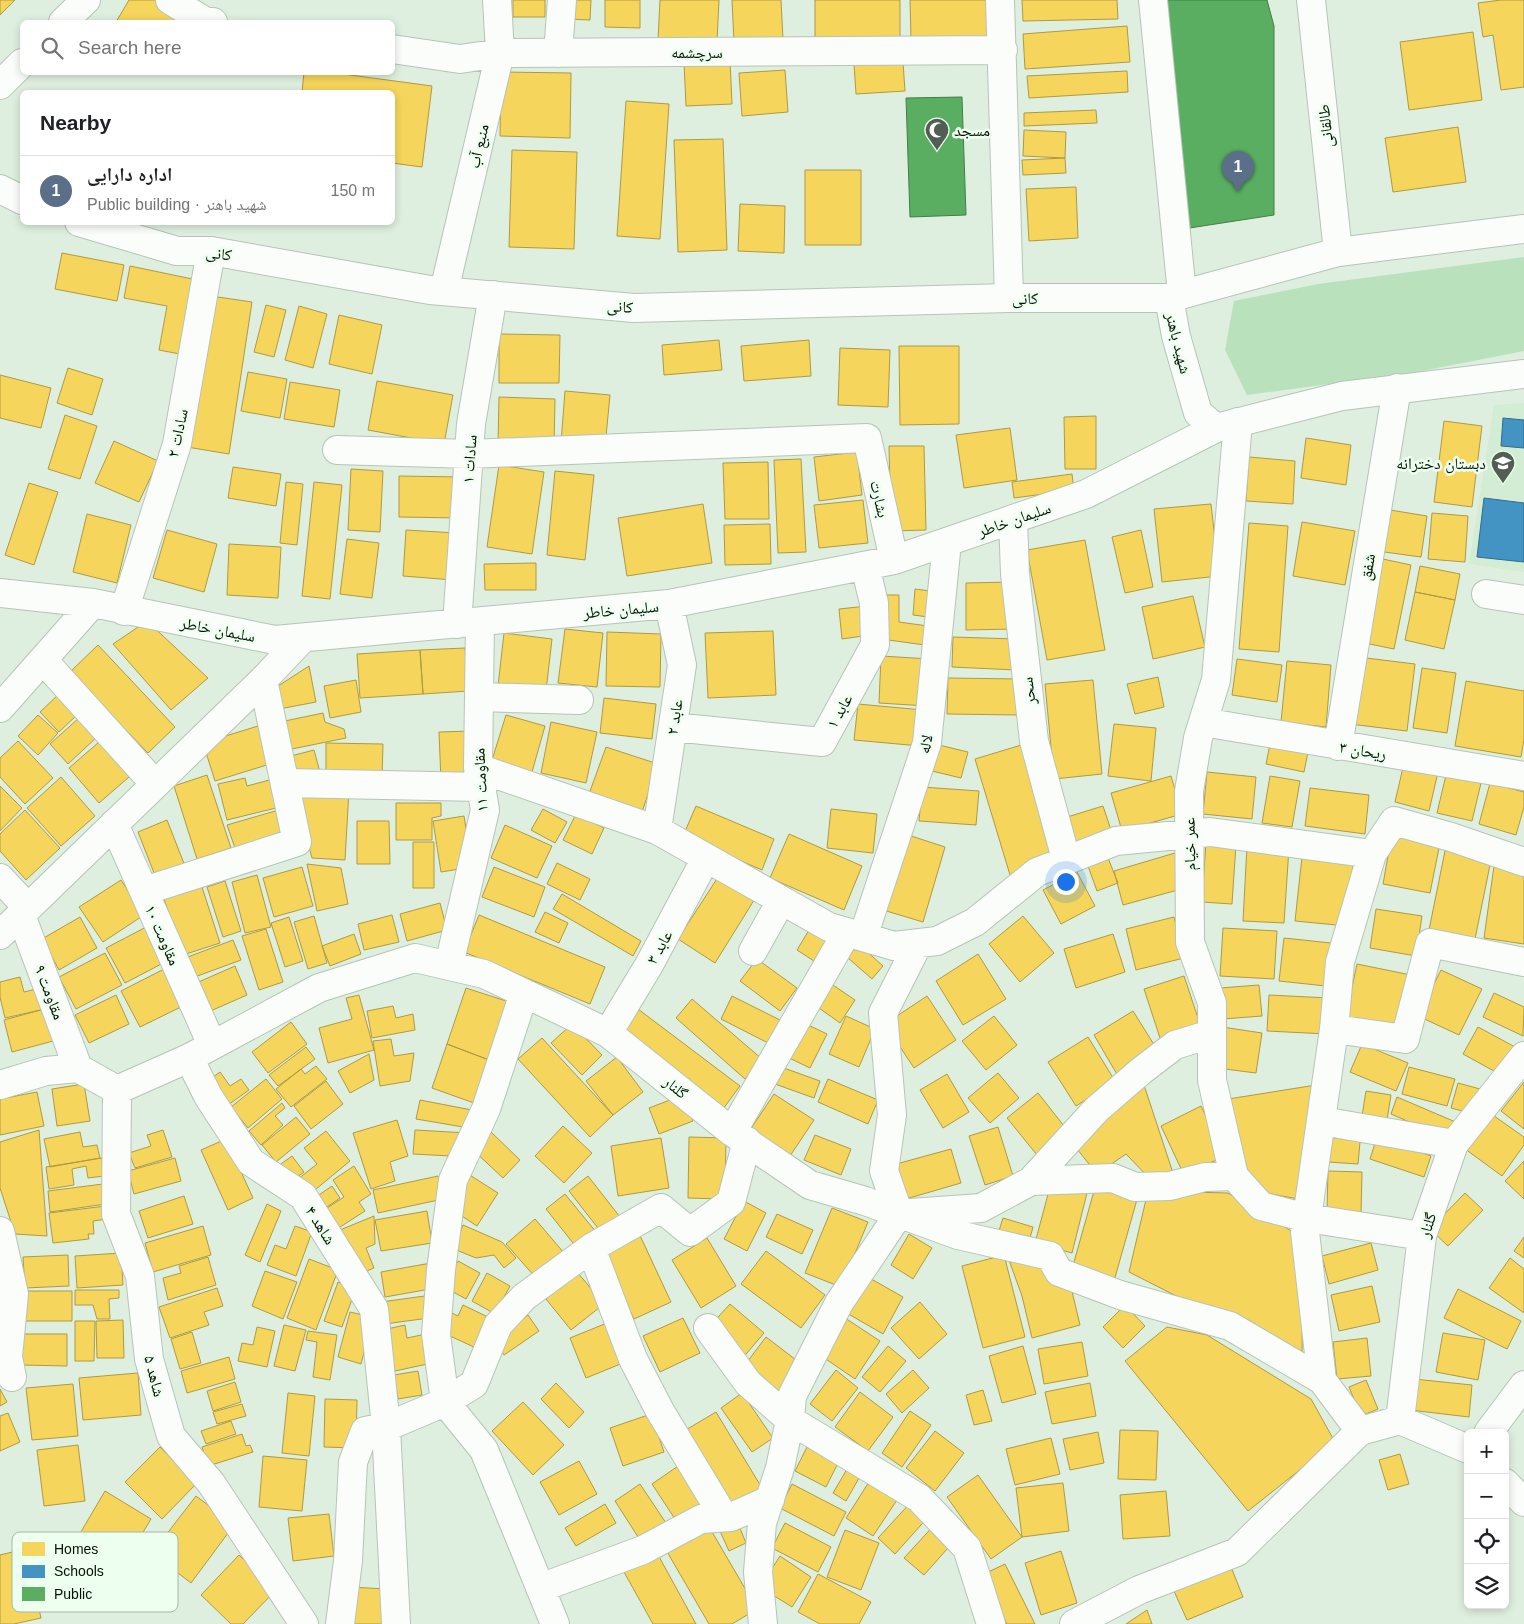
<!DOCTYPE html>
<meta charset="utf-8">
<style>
:root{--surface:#fff;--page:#f2f2f2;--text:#202124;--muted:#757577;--line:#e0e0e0;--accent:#0f766e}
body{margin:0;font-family:Helvetica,"Noto Naskh Arabic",sans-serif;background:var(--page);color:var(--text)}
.controls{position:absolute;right:15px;bottom:15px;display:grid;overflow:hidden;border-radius:8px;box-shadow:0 2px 8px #0003}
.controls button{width:45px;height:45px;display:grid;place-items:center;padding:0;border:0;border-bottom:1px solid var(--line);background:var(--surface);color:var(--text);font:25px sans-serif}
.you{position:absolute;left:1065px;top:881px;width:18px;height:18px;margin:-12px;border:4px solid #fff;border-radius:50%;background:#1a73e8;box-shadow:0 0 0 8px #1a73e833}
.badge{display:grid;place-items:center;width:32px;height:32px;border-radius:50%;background:var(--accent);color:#fff;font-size:16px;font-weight:700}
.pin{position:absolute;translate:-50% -41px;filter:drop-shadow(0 1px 2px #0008)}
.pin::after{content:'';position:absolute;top:26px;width:18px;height:15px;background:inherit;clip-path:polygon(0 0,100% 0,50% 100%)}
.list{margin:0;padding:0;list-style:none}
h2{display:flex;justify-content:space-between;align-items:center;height:65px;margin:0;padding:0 20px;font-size:21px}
h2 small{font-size:16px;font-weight:400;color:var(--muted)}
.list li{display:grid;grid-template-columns:32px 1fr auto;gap:15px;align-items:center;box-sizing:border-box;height:70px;padding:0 20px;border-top:1px solid var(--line)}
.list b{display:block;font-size:19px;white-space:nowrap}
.list p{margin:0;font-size:16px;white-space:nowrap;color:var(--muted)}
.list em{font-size:16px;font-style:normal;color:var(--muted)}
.icon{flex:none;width:28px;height:28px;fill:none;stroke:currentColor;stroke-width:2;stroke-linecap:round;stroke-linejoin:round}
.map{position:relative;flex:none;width:1524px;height:1624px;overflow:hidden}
.search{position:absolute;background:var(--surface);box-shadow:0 2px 8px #0003;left:20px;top:20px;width:375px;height:55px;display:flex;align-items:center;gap:12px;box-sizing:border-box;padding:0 18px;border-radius:8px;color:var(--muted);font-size:19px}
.panel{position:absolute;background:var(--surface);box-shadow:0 2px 8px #0003;left:20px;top:90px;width:375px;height:135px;border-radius:8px}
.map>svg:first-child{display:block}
.built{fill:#d2edd3}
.green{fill:#b9e1bb}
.homes{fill:#f6d55c;stroke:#ae9a42}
.schools{fill:#4393c3;stroke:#316c8b}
.public{fill:#5aae61;stroke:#417f46}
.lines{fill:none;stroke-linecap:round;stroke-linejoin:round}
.street-casing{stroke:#b6c4b7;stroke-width:30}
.secondary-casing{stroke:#b6c4b7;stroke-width:30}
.street{stroke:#fafdfa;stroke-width:28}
.secondary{stroke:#fafdfa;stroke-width:28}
.labels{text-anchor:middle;stroke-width:5;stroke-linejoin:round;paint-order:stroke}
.street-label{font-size:16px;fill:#071007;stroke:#edffee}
.poi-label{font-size:16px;fill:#071007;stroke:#edffee;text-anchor:start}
.key{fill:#edffee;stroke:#a8b7a9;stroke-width:1}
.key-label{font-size:14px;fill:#071007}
</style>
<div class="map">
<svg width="1524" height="1624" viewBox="0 0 1524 1624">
<rect width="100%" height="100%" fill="#deefdf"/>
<!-- built -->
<path class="built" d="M 1524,403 L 1524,572 L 1469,564 L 1494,405 Z"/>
<!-- green -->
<path class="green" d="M 1524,257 L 1524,351 L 1417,372 L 1247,395 L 1225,350 L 1234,301 L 1318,284 Z"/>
<!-- homes -->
<path class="homes" d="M 0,0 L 15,0 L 0,15 Z
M 129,0 L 161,0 L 201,22 L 116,22 Z
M 513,0 L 545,0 L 545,17 L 513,17 Z
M 568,0 L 591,0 L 590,20 L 567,19 Z
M 605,0 L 640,0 L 640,28 L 605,27 Z
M 660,0 L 719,0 L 717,42 L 658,40 Z
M 732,0 L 781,0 L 783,39 L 734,42 Z
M 815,0 L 900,0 L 900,42 L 815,43 Z
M 910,0 L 995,0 L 995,39 L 911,40 Z
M 1022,0 L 1117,0 L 1118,19 L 1023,21 Z
M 1501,0 L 1524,0 L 1524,87 L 1501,90 L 1493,35 L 1483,37 L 1478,3 Z
M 1127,26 L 1130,62 L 1025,69 L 1023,34 Z
M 1473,32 L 1482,100 L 1409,110 L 1400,42 Z
M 730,60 L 732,104 L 686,106 L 684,62 Z
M 903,62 L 905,91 L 856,94 L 854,64 Z
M 785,70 L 788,112 L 742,116 L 739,73 Z
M 1127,71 L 1128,92 L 1029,98 L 1027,76 Z
M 304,72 L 328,72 L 432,86 L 422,167 L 392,163 L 392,92 L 302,92 Z
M 501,72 L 571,73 L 570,138 L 500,136 Z
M 626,101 L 669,104 L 660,239 L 617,236 Z
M 1096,110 L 1097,123 L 1024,126 L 1024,113 Z
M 1458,127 L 1466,182 L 1393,192 L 1385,138 Z
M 1024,130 L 1066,132 L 1065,158 L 1023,156 Z
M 723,139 L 727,250 L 678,252 L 674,140 Z
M 512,150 L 577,152 L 574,249 L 509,247 Z
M 1065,158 L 1066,173 L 1023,175 L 1022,160 Z
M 805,170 L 861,170 L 861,245 L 805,245 Z
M 1076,187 L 1078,238 L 1029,241 L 1026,189 Z
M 740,204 L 785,206 L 784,253 L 738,251 Z
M 62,253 L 124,265 L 117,301 L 55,289 Z
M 130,266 L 202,281 L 190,356 L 159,350 L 167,306 L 124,298 Z
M 204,295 L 252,302 L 229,454 L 181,446 Z
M 266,305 L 286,310 L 274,357 L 254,352 Z
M 299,306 L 327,314 L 313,368 L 285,360 Z
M 339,315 L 382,325 L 372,374 L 329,364 Z
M 499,334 L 560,335 L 559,383 L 499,383 Z
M 719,340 L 722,370 L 664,375 L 662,345 Z
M 809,340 L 811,376 L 744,381 L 741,346 Z
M 899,346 L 959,346 L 959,424 L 900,425 Z
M 840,348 L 890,350 L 888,407 L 838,405 Z
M 68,368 L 103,379 L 92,415 L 57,403 Z
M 248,372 L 287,379 L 280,418 L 241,411 Z
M 0,375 L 51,388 L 41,428 L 0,418 Z
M 377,381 L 453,395 L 444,444 L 368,430 Z
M 290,382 L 340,390 L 334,427 L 284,419 Z
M 565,391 L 610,395 L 605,447 L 561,443 Z
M 499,397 L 555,399 L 554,446 L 498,444 Z
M 65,415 L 97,426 L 80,479 L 48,469 Z
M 1096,416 L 1096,469 L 1065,469 L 1064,417 Z
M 1444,421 L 1482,426 L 1472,507 L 1434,502 Z
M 1010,428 L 1017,480 L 964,488 L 956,435 Z
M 1306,438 L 1351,445 L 1346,485 L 1301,478 Z
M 114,441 L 158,461 L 139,502 L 95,483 Z
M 889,446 L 924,446 L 926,530 L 891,531 Z
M 857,452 L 862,495 L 819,501 L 814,457 Z
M 1249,457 L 1295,461 L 1293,504 L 1246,501 Z
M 801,459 L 806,552 L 778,553 L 774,460 Z
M 768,462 L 769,519 L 725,519 L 723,463 Z
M 499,465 L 544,472 L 532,554 L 487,547 Z
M 233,467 L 281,474 L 276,506 L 228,498 Z
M 351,469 L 383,471 L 380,532 L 348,530 Z
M 555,471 L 594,475 L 585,560 L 547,555 Z
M 1072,474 L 1074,490 L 1014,498 L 1012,482 Z
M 399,476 L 462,477 L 461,518 L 399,517 Z
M 286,482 L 303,484 L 297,545 L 280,543 Z
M 314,482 L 342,485 L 330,599 L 302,596 Z
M 29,483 L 58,492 L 34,565 L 5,555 Z
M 863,500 L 868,543 L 819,548 L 814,505 Z
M 703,504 L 712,563 L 627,576 L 618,518 Z
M 1211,504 L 1219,576 L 1162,582 L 1154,509 Z
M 1384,509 L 1427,516 L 1421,557 L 1377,551 Z
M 1432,513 L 1468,516 L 1465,562 L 1428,559 Z
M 87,514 L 131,525 L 117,583 L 73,572 Z
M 1302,522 L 1355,531 L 1345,585 L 1293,576 Z
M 1249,523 L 1288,526 L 1279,652 L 1239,649 Z
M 770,524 L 771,564 L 725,565 L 724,525 Z
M 167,530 L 217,544 L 204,592 L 153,578 Z
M 406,530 L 456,533 L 453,580 L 403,576 Z
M 1141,530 L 1153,587 L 1125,593 L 1112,537 Z
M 347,539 L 379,543 L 372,598 L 340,594 Z
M 1085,540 L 1105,650 L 1047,660 L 1027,550 Z
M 229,544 L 281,547 L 278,598 L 227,595 Z
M 1378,558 L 1411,565 L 1394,649 L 1360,642 Z
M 536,563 L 536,590 L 485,590 L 484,564 Z
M 1420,566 L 1460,574 L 1455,600 L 1415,592 Z
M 1012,582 L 1013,629 L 966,630 L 966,583 Z
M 915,589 L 939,592 L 936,618 L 913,615 Z
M 1415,592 L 1455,600 L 1444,649 L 1405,640 Z
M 877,595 L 899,595 L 899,622 L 928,626 L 925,645 L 881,639 Z
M 1193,596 L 1205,647 L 1153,659 L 1142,607 Z
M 867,606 L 870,635 L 842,639 L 839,609 Z
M 147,621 L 208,678 L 171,710 L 113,644 Z
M 565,629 L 603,633 L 597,687 L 558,683 Z
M 773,631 L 776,695 L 708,698 L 705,633 Z
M 607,632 L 661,634 L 660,687 L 606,686 Z
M 504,633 L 552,639 L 546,691 L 498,686 Z
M 953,637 L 1017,639 L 1016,670 L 952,667 Z
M 98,645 L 175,727 L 148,753 L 70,672 Z
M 465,648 L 468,691 L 423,694 L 420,650 Z
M 420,650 L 423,694 L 360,698 L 357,654 Z
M 881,656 L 930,659 L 927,706 L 879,703 Z
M 1358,657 L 1415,664 L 1407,731 L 1350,724 Z
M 1237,659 L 1282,665 L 1277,702 L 1232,695 Z
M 1287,661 L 1331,665 L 1326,727 L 1281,722 Z
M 309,666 L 316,702 L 279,709 L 275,688 Z
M 1422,668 L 1456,673 L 1447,733 L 1413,728 Z
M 1158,677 L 1164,707 L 1135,714 L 1127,684 Z
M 948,678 L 1020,679 L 1020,715 L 947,714 Z
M 356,680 L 361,712 L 330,718 L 324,686 Z
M 1093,680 L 1102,774 L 1054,779 L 1045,684 Z
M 1466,681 L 1524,691 L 1524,739 L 1521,757 L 1455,746 Z
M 59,694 L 79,713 L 59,732 L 40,712 Z
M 604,698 L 656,704 L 652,739 L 600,733 Z
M 858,704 L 923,710 L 920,746 L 854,740 Z
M 323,713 L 325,722 L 344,729 L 346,738 L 287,750 L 280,722 Z
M 38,715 L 58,733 L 38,755 L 18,736 Z
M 506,715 L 545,726 L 532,772 L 492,760 Z
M 80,717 L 98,736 L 68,764 L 50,744 Z
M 551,722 L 597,732 L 586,783 L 541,773 Z
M 1114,724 L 1156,728 L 1151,781 L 1108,776 Z
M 258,726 L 270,764 L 215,781 L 203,743 Z
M 471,731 L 473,780 L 441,781 L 439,732 Z
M 18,741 L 53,778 L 25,804 L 0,777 L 0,758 Z
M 99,742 L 129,777 L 99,803 L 69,768 Z
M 326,743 L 383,744 L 382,779 L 326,779 Z
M 1028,743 L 1062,859 L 1010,875 L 975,759 Z
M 1270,744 L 1308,752 L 1304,772 L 1266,764 Z
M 939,745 L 968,752 L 961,778 L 932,771 Z
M 606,747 L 658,764 L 642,812 L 589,794 Z
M 314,750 L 321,776 L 292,776 L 287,757 Z
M 1404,763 L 1438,772 L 1429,811 L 1395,802 Z
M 1207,772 L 1256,777 L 1252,819 L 1203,814 Z
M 207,775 L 231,848 L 197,859 L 174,786 Z
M 1446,775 L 1481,783 L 1472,821 L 1437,813 Z
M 1171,776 L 1182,814 L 1122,831 L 1111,793 Z
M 1270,776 L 1300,781 L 1292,827 L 1262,823 Z
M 61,777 L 95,816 L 61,846 L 27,808 Z
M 245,778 L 247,786 L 277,778 L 284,806 L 227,820 L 218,784 Z
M 1490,783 L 1524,792 L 1524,807 L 1516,835 L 1479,824 Z
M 0,786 L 22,808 L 0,831 Z
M 922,787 L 979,791 L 976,825 L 919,821 Z
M 293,788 L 349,790 L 345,860 L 312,858 Z
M 1310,788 L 1369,795 L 1365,834 L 1305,826 Z
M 396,803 L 441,803 L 441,816 L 432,818 L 432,840 L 396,840 Z
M 696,806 L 774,839 L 762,870 L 683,836 Z
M 1103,806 L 1112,833 L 1073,845 L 1064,818 Z
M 282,809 L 289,831 L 235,848 L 227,825 Z
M 543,809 L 567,822 L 555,843 L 531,830 Z
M 831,809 L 877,814 L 873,853 L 827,848 Z
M 25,810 L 60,848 L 26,880 L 0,851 L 0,834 Z
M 576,814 L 604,828 L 592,854 L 563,840 Z
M 464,816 L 472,867 L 441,872 L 433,821 Z
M 167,820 L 185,866 L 156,878 L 138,832 Z
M 357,821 L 389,821 L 390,864 L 357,864 Z
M 505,825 L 552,846 L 537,878 L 491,858 Z
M 1392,833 L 1440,843 L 1430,893 L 1383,884 Z
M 789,834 L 862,866 L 844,910 L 770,878 Z
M 905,834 L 945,847 L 923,922 L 883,910 Z
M 413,842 L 434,842 L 434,888 L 413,888 Z
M 1206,842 L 1236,844 L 1232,904 L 1202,902 Z
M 1247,846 L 1289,848 L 1284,923 L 1243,921 Z
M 1446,846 L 1492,855 L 1475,939 L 1429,930 Z
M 1303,848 L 1354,854 L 1347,926 L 1295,921 Z
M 1175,853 L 1185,888 L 1123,905 L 1114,871 Z
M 1108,858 L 1118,883 L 1097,891 L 1088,866 Z
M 557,863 L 590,879 L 580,900 L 547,884 Z
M 307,864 L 341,868 L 348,904 L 317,911 Z
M 1494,866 L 1524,871 L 1524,944 L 1484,938 Z
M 302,867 L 313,906 L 274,917 L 263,878 Z
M 494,867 L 545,887 L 534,917 L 482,897 Z
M 1077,872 L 1095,906 L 1061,924 L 1043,890 Z
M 720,874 L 756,897 L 715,963 L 678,939 Z
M 257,875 L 271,927 L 245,933 L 232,882 Z
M 121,880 L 144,915 L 103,942 L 79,907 Z
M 200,881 L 220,943 L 183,955 L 162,893 Z
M 225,881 L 241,931 L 223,937 L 207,887 Z
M 562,894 L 641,941 L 633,956 L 553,909 Z
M 440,903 L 447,930 L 407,941 L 400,914 Z
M 1376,909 L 1422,916 L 1416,956 L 1370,948 Z
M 545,912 L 568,923 L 559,943 L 535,932 Z
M 392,915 L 399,942 L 364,950 L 358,924 Z
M 479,915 L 605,967 L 590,1004 L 464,952 Z
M 314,916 L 327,963 L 308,969 L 294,922 Z
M 1023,916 L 1054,953 L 1020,982 L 989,944 Z
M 80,917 L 97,948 L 59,970 L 42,939 Z
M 289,917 L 303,961 L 285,967 L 271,923 Z
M 1174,917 L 1184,958 L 1136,970 L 1126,929 Z
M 150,925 L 169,960 L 125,983 L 106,948 Z
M 1223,928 L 1277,931 L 1274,979 L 1220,976 Z
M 266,929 L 283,982 L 259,990 L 242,936 Z
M 809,930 L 833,946 L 820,965 L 797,950 Z
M 354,934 L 361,954 L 330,966 L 322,946 Z
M 1113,934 L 1125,972 L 1076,988 L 1064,949 Z
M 852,938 L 883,966 L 872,979 L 840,951 Z
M 1284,938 L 1331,943 L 1326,986 L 1279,981 Z
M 233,940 L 241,960 L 192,978 L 185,958 Z
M 105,953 L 122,985 L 76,1009 L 59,977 Z
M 978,954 L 1006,999 L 963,1025 L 936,981 Z
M 757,959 L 797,988 L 780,1011 L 740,981 Z
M 1357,964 L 1416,976 L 1404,1033 L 1345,1021 Z
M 235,966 L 247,995 L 206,1013 L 194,984 Z
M 168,967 L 187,1004 L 140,1027 L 121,991 Z
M 1441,970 L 1482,989 L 1459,1035 L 1418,1016 Z
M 1184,976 L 1201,1027 L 1161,1041 L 1144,989 Z
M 20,977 L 24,992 L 40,988 L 45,1009 L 5,1018 L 0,997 L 0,982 Z
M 827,981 L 855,1000 L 840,1023 L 812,1003 Z
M 1259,985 L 1262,1016 L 1223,1019 L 1220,988 Z
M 466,988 L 509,1002 L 489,1060 L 447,1044 Z
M 1494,993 L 1524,1007 L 1523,1036 L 1483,1017 Z
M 116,995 L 129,1024 L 89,1043 L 75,1015 Z
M 359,995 L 374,1050 L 328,1063 L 319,1028 L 352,1019 L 346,998 Z
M 1269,995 L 1329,998 L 1327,1034 L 1267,1031 Z
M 732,996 L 782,1021 L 770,1044 L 721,1019 Z
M 927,996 L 956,1040 L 914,1068 L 885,1024 Z
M 692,999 L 762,1059 L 745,1079 L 676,1018 Z
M 393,1006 L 396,1018 L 413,1014 L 415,1030 L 372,1038 L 367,1011 Z
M 634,1006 L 740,1086 L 723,1109 L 618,1028 Z
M 48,1008 L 57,1040 L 12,1052 L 4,1020 Z
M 1133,1011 L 1158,1051 L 1118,1076 L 1094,1035 Z
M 846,1016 L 875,1029 L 859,1067 L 829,1054 Z
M 994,1016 L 1017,1045 L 986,1070 L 962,1041 Z
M 800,1021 L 827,1034 L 810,1068 L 783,1055 Z
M 291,1022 L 307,1044 L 268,1073 L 252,1052 Z
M 572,1024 L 602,1055 L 582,1075 L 551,1043 Z
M 1222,1027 L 1262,1033 L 1256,1073 L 1217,1068 Z
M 1478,1027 L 1517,1048 L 1503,1076 L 1463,1054 Z
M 1088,1037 L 1115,1081 L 1076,1106 L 1048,1062 Z
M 542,1038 L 613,1115 L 590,1137 L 518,1059 Z
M 391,1039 L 394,1056 L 414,1053 L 410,1081 L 380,1086 L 373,1041 Z
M 447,1044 L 489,1060 L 474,1103 L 432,1088 Z
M 1362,1044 L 1408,1063 L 1396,1091 L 1350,1072 Z
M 306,1047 L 315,1059 L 278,1086 L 269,1075 Z
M 369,1054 L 374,1080 L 350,1093 L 338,1071 Z
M 617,1057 L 643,1092 L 613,1115 L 586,1081 Z
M 316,1066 L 327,1079 L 291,1107 L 276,1089 L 301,1069 L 305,1074 Z
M 781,1067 L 820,1081 L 814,1098 L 775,1084 Z
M 1409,1067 L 1455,1079 L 1447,1106 L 1402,1094 Z
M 220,1072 L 230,1086 L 241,1079 L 249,1090 L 228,1105 L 209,1080 Z
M 998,1073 L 1019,1098 L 990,1123 L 968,1098 Z
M 947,1074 L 969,1112 L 943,1128 L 920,1090 Z
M 266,1079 L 282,1099 L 248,1128 L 231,1107 Z
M 828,1079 L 878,1100 L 868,1124 L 818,1102 Z
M 1142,1079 L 1174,1176 L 1153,1182 L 1126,1154 L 1097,1174 L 1073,1144 Z
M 326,1081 L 343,1104 L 311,1129 L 294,1106 Z
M 1524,1082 L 1524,1129 L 1501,1111 Z
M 1458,1083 L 1480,1089 L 1473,1114 L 1451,1108 Z
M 84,1084 L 90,1121 L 57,1126 L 52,1089 Z
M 1316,1085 L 1304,1200 L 1249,1190 L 1222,1100 Z
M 1366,1091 L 1391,1095 L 1387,1120 L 1362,1116 Z
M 37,1092 L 44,1126 L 0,1135 L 0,1099 Z
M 1038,1093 L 1068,1131 L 1037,1155 L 1007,1118 Z
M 774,1094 L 814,1120 L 790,1156 L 750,1130 Z
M 683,1095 L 693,1121 L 659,1134 L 649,1108 Z
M 1397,1097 L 1458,1123 L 1451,1140 L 1391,1114 Z
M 420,1100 L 472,1110 L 469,1128 L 416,1119 Z
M 282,1103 L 285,1108 L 275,1116 L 283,1125 L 261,1145 L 249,1131 Z
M 1201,1106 L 1225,1156 L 1184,1175 L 1161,1126 Z
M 1487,1111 L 1524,1137 L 1524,1145 L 1502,1176 L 1461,1146 Z
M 296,1117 L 310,1134 L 276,1162 L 262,1145 Z
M 397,1120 L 408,1156 L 390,1162 L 395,1181 L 371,1189 L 353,1133 Z
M 563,1126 L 592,1153 L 564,1183 L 535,1156 Z
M 998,1127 L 1013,1176 L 985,1185 L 969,1136 Z
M 1331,1129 L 1361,1131 L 1358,1164 L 1328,1162 Z
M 39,1130 L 47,1236 L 15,1234 L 0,1188 L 0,1142 Z
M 163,1130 L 172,1157 L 135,1168 L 129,1153 L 151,1146 L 147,1135 Z
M 415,1130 L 468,1133 L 451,1156 L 413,1154 Z
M 326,1131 L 350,1161 L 310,1194 L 298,1179 L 317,1164 L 304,1148 Z
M 490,1131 L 520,1160 L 503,1178 L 473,1150 Z
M 80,1132 L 83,1147 L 97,1145 L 100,1158 L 50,1167 L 44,1139 Z
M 815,1135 L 851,1149 L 841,1175 L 804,1160 Z
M 689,1137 L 726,1138 L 725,1199 L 688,1198 Z
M 1377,1137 L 1431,1156 L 1424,1177 L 1370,1159 Z
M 661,1138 L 669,1188 L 618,1196 L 611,1146 Z
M 226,1139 L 253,1198 L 228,1210 L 201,1150 Z
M 951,1149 L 961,1183 L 899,1201 L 889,1166 Z
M 292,1156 L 304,1172 L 293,1180 L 281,1164 Z
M 102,1158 L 104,1176 L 88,1178 L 86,1166 L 72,1169 L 74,1185 L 49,1189 L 46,1167 Z
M 175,1158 L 181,1181 L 134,1194 L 128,1171 Z
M 1524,1161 L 1524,1199 L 1505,1181 Z
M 354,1166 L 371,1194 L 359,1202 L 365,1211 L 337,1229 L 324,1210 L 344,1197 L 333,1180 Z
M 1328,1171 L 1362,1172 L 1361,1213 L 1327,1212 Z
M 465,1172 L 498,1193 L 477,1226 L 445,1205 Z
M 438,1176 L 443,1199 L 378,1213 L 373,1190 Z
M 588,1176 L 620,1217 L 601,1232 L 569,1191 Z
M 1051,1183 L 1087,1193 L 1072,1253 L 1035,1243 Z
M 103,1184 L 106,1204 L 50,1212 L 48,1191 Z
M 1096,1184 L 1138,1196 L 1114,1281 L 1072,1269 Z
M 332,1186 L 340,1198 L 324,1209 L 316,1197 Z
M 1148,1191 L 1228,1193 L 1303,1238 L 1302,1360 L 1129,1272 Z
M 1465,1193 L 1483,1210 L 1448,1246 L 1430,1229 Z
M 565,1194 L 596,1232 L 577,1248 L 546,1209 Z
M 184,1196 L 193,1224 L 148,1238 L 139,1211 Z
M 744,1201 L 766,1213 L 747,1251 L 724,1239 Z
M 267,1204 L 281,1211 L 260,1262 L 245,1255 Z
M 106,1206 L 108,1219 L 93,1221 L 94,1234 L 88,1234 L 89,1239 L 53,1243 L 49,1213 Z
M 832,1208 L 868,1222 L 841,1287 L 805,1273 Z
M 427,1211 L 432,1243 L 381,1251 L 375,1220 Z
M 777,1214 L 813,1230 L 802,1254 L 766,1237 Z
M 374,1216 L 375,1244 L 366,1248 L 374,1268 L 357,1275 L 340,1230 Z
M 1003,1218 L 1033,1227 L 1028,1245 L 997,1237 Z
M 535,1219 L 565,1254 L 536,1278 L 506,1244 Z
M 463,1225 L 502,1242 L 516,1258 L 504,1268 L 494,1255 L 476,1258 L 454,1249 Z
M 203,1226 L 211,1255 L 153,1272 L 145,1243 Z
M 295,1226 L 312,1232 L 296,1276 L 267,1265 L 275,1245 L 286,1249 Z
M 637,1229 L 671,1302 L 634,1319 L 600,1246 Z
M 909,1234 L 932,1248 L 913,1279 L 891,1265 Z
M 1524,1237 L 1524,1258 L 1514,1251 Z
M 707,1238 L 736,1286 L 701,1308 L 672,1260 Z
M 1371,1243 L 1378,1270 L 1329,1284 L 1322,1256 Z
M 766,1251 L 825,1295 L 801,1328 L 741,1284 Z
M 121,1253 L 123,1285 L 77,1288 L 75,1256 Z
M 68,1255 L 69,1286 L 25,1288 L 23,1257 Z
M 1004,1255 L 1025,1337 L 983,1348 L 962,1266 Z
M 208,1257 L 216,1285 L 168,1300 L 163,1278 L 181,1273 L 179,1266 Z
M 1510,1258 L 1524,1269 L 1524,1313 L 1489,1288 Z
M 309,1259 L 338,1270 L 316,1330 L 287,1318 Z
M 1009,1260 L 1041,1260 L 1070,1283 L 1080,1325 L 1032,1338 L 1022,1296 Z
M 458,1261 L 480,1273 L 466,1299 L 444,1287 Z
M 431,1263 L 436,1288 L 385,1297 L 381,1272 Z
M 265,1271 L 297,1282 L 283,1319 L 252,1306 Z
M 487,1273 L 510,1286 L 495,1314 L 472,1301 Z
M 578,1273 L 604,1304 L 571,1330 L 546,1299 Z
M 866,1276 L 903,1297 L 883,1334 L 845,1312 Z
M 338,1282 L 356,1288 L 342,1327 L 324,1321 Z
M 1372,1286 L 1380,1322 L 1339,1331 L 1331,1295 Z
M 217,1288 L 223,1306 L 204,1312 L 209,1325 L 170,1338 L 159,1307 Z
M 1458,1289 L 1521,1321 L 1507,1349 L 1444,1318 Z
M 75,1290 L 119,1290 L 119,1298 L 109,1299 L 110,1319 L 97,1319 L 93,1305 L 75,1305 Z
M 24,1291 L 72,1291 L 72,1321 L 23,1321 Z
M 432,1295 L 436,1317 L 385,1324 L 381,1302 Z
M 920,1302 L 947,1334 L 919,1359 L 891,1328 Z
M 730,1304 L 764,1333 L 741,1360 L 708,1328 Z
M 463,1305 L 490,1318 L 476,1348 L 437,1330 L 446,1310 L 458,1316 Z
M 1125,1305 L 1145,1326 L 1123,1348 L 1103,1327 Z
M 350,1312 L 367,1316 L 369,1332 L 361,1364 L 338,1357 Z
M 528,1315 L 539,1331 L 504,1355 L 494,1340 Z
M 842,1316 L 880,1341 L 855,1379 L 817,1353 Z
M 683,1318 L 700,1353 L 660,1372 L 643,1336 Z
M 123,1320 L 124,1358 L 97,1358 L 96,1321 Z
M 75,1321 L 95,1321 L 94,1361 L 75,1361 Z
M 607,1323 L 623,1363 L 586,1378 L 570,1338 Z
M 284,1325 L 306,1330 L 295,1371 L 274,1366 Z
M 405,1325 L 407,1338 L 426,1334 L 432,1363 L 395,1371 L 387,1329 Z
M 257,1327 L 275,1331 L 267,1367 L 238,1361 L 242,1343 L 253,1345 Z
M 1167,1327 L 1207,1335 L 1311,1399 L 1335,1442 L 1248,1511 L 1125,1361 Z
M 308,1331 L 337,1335 L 330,1380 L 313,1377 L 317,1342 L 306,1340 Z
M 192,1332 L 201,1363 L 180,1369 L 171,1339 Z
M 1443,1333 L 1485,1340 L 1478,1380 L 1436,1372 Z
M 21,1334 L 67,1334 L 67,1366 L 21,1365 Z
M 766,1337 L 800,1363 L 778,1393 L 744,1366 Z
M 1367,1338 L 1371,1376 L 1337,1379 L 1333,1342 Z
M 1082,1342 L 1088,1376 L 1044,1384 L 1038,1349 Z
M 888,1346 L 906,1361 L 880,1392 L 862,1377 Z
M 1023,1346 L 1036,1394 L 1002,1403 L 989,1356 Z
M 229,1357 L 235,1379 L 187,1393 L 181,1371 Z
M 836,1370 L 858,1388 L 832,1421 L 810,1404 Z
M 913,1370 L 929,1388 L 902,1413 L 886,1394 Z
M 418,1371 L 422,1395 L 398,1399 L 394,1375 Z
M 138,1373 L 141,1415 L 83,1420 L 79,1378 Z
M 1414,1379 L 1472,1385 L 1469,1417 L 1410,1410 Z
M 1366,1380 L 1378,1409 L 1361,1416 L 1349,1387 Z
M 235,1382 L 241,1402 L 213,1411 L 207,1391 Z
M 556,1383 L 584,1412 L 569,1428 L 541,1399 Z
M 1090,1383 L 1096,1416 L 1052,1424 L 1045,1392 Z
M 73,1384 L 78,1436 L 32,1440 L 26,1388 Z
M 0,1389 L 7,1402 L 0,1406 Z
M 983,1390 L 992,1421 L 974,1425 L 966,1395 Z
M 860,1392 L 893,1417 L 868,1451 L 835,1427 Z
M 288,1393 L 315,1396 L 309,1456 L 282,1453 Z
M 742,1393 L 773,1438 L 752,1452 L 721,1408 Z
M 325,1399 L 357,1400 L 356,1448 L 324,1447 Z
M 523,1402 L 564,1445 L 533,1475 L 492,1431 Z
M 242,1404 L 246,1416 L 217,1424 L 213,1412 Z
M 910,1411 L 931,1425 L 902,1467 L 882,1453 Z
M 716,1412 L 762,1488 L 731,1507 L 684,1431 Z
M 8,1413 L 20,1442 L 0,1451 L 0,1416 Z
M 651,1414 L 664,1452 L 623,1466 L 610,1428 Z
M 231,1421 L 236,1434 L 206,1444 L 201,1431 Z
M 1120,1430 L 1158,1431 L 1156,1480 L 1118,1479 Z
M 935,1431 L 964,1453 L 935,1491 L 906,1468 Z
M 1098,1432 L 1104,1463 L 1070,1470 L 1063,1439 Z
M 242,1434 L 246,1446 L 250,1445 L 253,1452 L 208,1466 L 202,1447 Z
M 1051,1438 L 1060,1474 L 1015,1485 L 1006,1449 Z
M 78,1445 L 85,1501 L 44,1506 L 37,1450 Z
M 160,1447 L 196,1484 L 162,1519 L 125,1482 Z
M 807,1447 L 838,1463 L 826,1487 L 795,1471 Z
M 1400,1454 L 1409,1484 L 1388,1490 L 1379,1460 Z
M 263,1456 L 307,1460 L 302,1511 L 259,1507 Z
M 579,1461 L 597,1494 L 559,1515 L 540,1482 Z
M 681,1464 L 707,1503 L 677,1522 L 652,1484 Z
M 850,1464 L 863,1471 L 846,1501 L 833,1493 Z
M 978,1475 L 1022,1537 L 991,1559 L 947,1497 Z
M 869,1482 L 897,1500 L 873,1536 L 846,1518 Z
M 1063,1483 L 1069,1531 L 1022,1537 L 1016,1488 Z
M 640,1484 L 666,1523 L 640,1540 L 615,1501 Z
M 792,1484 L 846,1512 L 834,1536 L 780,1508 Z
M 105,1491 L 151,1519 L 121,1569 L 75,1542 Z
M 1166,1491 L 1170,1536 L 1123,1539 L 1120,1495 Z
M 196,1496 L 234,1525 L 191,1583 L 152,1553 Z
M 912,1501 L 929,1516 L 895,1554 L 878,1538 Z
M 605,1504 L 616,1523 L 576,1546 L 565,1528 Z
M 329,1514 L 334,1556 L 293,1561 L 288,1518 Z
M 737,1521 L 746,1543 L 729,1551 L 719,1529 Z
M 937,1522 L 956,1539 L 924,1575 L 904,1558 Z
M 785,1523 L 831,1547 L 818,1572 L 772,1548 Z
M 708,1525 L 757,1609 L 732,1624 L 709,1624 L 666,1550 Z
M 845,1530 L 879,1543 L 861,1590 L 827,1577 Z
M 25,1549 L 41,1618 L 14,1624 L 0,1624 L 0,1555 Z
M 1061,1551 L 1077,1603 L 1041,1615 L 1025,1563 Z
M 657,1553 L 696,1624 L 653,1624 L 624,1572 Z
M 239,1555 L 276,1590 L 243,1624 L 231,1624 L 201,1595 Z
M 780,1556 L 811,1577 L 792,1607 L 760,1587 Z
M 1005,1564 L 1035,1624 L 1007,1624 L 982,1575 Z
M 1231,1567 L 1243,1597 L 1187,1620 L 1174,1591 Z
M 818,1574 L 871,1602 L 859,1624 L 820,1624 L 798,1612 Z
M 349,1587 L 387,1589 L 385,1624 L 348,1624 Z
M 1147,1610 L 1152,1624 L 1126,1624 Z"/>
<!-- schools -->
<path class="schools" d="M 1503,418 L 1524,420 L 1524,448 L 1501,446 Z
M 1484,498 L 1524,503 L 1524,562 L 1477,557 Z"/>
<!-- public -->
<path class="public" d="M 1163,0 L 1267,0 L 1274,26 L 1274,215 L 1170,231 Z
M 962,97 L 966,215 L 910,217 L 906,98 Z"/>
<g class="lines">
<defs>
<path id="street" d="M 170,0 L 206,22 L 213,22
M 1000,0 L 1009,298
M 1153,0 L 1182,294
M 1311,0 L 1338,252
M 392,49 L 460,59 L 500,53 L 1003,50
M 558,53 L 562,0
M 444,291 L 500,53 L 497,0
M 1238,422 L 1216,680 L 1198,738 L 1189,791 L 1190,942 L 1212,1003 L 1212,1080 L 1234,1176 L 1261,1206 L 1307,1218 L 1422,1236
M 337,450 L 469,454 L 867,438 L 894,560
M 1013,519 L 1015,574 L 1034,741 L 1066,859
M 0,593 L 93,603 L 275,640 L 669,604 L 894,560 L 1086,494 L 1216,428
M 1486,594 L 1524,600
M 124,611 L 177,444 L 211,251
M 457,624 L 471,424 L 493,295
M 43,660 L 155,784
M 479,697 L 579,700
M 0,708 L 93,603
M 1203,722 L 1524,776
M 673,727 L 822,742 L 875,645 L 874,603 L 865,566
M 1338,746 L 1397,388
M 478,768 L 657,830 L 829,927 L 894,946 L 937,941 L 975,922 L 1037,872 L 1116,841 L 1210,832 L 1372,854
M 286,783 L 481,787
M 114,824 L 212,1045
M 657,830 L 682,665 L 669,604
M 0,878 L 27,907
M 144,891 L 297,842 L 263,680
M 21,915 L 78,1068
M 0,935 L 263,680 L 303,638
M 863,937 L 927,743 L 947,542
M 753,951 L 781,901
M 449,965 L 485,810 L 478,768 L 480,622
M 524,993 L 486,1109 L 453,1180 L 441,1270 L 436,1334 L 445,1402 L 474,1384 L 498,1325 L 524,1297 L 591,1248 L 661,1208 L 690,1232 L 731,1202 L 747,1141
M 1334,1029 L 1405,1039 L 1430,943 L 1524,962
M 608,1033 L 649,965 L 706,858
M 189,1058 L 208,1096 L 251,1162 L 303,1196 L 374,1309 L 386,1427 L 365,1431 L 353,1462 L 348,1561 L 340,1624
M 0,1085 L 46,1071 L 78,1068 L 117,1090 L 189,1058 L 319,988 L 415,958 L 484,974 L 608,1033 L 732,1132 L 810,1185 L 865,1201 L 958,1235 L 1050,1256 L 1059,1272 L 1120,1295 L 1230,1326 L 1322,1380 L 1360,1431
M 117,1090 L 116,1214 L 140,1276 L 149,1359 L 171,1436 L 211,1483 L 304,1624
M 1322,1121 L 1454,1144
M 732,1132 L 847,932
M 1031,1181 L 1113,1178 L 1135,1187 L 1170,1186 L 1205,1177 L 1234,1176
M 910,1213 L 981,1208 L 1031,1181 L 1096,1110 L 1141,1071 L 1175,1045 L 1211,1034
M 899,1214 L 884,1171 L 892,1115 L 883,1013 L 918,944
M 0,1231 L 14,1294 L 8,1357 L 12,1377
M 591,1248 L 633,1359 L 660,1411 L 724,1517
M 708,1328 L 748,1383 L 790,1420 L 919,1498 L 967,1548 L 991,1624
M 1322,1380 L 1305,1232 L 1334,1029 L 1340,962 L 1372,854 L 1394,821 L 1451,837 L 1524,862
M 1400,1420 L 1422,1236 L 1454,1144 L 1524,1056
M 1488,1433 L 1524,1385
M 1505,1483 L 1524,1502
M 540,1588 L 643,1550 L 701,1519 L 731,1517 L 770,1500
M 396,1624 L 386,1427 L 445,1402 L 484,1450 L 555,1624
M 763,1624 L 758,1572 L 762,1523 L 780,1468 L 790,1420 L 792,1396 L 839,1303 L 899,1214
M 1074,1624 L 1139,1590 L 1237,1552 L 1360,1431 L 1400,1420 L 1468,1449"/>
<path id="secondary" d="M 63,22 L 86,0
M 0,85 L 22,63
M 0,189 L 22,200
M 79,222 L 177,251 L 211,251 L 430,290 L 634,308 L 1009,298 L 1169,298
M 1524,229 L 1338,252 L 1169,298 L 1176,336 L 1198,413 L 1216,428 L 1342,396 L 1524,374"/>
</defs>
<!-- street casing -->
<use href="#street" class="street-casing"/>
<!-- secondary casing -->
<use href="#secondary" class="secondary-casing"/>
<!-- street -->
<use href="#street" class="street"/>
<!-- secondary -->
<use href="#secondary" class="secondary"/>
</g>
<!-- icons -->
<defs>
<symbol id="mosque-pin" viewBox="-11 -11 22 30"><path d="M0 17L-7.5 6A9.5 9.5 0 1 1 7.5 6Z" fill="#525e53" stroke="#edffee"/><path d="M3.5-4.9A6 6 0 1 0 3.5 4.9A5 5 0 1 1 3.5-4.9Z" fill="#fff"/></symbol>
<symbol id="school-pin" viewBox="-11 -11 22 30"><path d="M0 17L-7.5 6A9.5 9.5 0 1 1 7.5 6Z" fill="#525e53" stroke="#edffee"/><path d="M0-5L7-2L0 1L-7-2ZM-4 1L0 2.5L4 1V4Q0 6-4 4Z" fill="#fff"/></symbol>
</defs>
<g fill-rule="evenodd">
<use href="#mosque-pin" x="923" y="116" width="28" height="38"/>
<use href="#school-pin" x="1489" y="449" width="28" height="38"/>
</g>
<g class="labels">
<!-- street labels -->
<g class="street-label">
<text x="697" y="58">سرچشمه</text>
<text transform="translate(1325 126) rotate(-96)" y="6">طالقانی</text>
<text transform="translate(478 146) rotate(-77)" y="6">منبع آب</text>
<text transform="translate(219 253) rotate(7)" y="6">کانی</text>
<text x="1025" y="304">کانی</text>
<text transform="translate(620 306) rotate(4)" y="6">کانی</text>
<text transform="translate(1179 343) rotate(76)" y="6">شهید باهنر</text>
<text transform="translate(177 433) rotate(-78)" y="6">سادات ۲</text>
<text transform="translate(469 459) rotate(-86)" y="6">سادات ۱</text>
<text transform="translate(880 499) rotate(77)" y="6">بشارت</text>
<text transform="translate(1014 519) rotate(-19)" y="6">سلیمان خاطر</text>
<text transform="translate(1367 567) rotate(-81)" y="6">شفق</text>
<text transform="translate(621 609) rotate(-5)" y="6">سلیمان خاطر</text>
<text transform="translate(218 629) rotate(11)" y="6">سلیمان خاطر</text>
<text transform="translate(1028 691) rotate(-97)" y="6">سحر</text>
<text transform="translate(839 711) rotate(-61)" y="6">عابد ۱</text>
<text transform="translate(674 717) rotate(-81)" y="6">عابد ۲</text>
<text transform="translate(925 744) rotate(-78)" y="6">لاله</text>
<text transform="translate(1363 750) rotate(9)" y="6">ریحان ۳</text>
<text transform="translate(480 780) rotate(-93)" y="6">مقاومت ۱۱</text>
<text transform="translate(1189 844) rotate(-91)" y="6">عمر خیام</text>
<text transform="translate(163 935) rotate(66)" y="6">مقاومت ۱۰</text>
<text transform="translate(659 947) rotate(-61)" y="6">عابد ۳</text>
<text transform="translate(50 992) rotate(69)" y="6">مقاومت ۹</text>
<text transform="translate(676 1087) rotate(39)" y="6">گلنار</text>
<text transform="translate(321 1225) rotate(58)" y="6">شاهد ۴</text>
<text transform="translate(1427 1225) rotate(-73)" y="6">گلنار</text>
<text transform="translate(155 1376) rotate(76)" y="6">شاهد ۵</text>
</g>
<!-- poi labels -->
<g class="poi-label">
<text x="954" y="136">مسجد</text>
<text x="1486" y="469" text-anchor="end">دبستان دخترانه</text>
</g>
</g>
<!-- legend -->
<rect x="12" y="1532" width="166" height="80" rx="8" class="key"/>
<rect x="22" y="1542" width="23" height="14" fill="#f6d55c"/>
<rect x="22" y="1565" width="23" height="13" fill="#4393c3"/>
<rect x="22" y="1587" width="23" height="14" fill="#5aae61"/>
<g class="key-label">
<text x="54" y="1554">Homes</text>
<text x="54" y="1576">Schools</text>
<text x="54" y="1599">Public</text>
</g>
</svg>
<div class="controls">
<button>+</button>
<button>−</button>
<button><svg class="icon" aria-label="locate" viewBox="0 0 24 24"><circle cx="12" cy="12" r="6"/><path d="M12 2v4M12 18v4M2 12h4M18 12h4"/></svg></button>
<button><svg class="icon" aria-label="layers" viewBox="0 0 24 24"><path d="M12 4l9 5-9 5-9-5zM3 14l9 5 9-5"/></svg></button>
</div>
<div class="you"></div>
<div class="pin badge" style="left:1238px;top:192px;background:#5c6f8a">1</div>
<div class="search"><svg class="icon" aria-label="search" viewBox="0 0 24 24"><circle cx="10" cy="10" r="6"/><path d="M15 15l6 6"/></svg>Search here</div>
<section class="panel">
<h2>Nearby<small></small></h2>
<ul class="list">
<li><span class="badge" style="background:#5c6f8a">1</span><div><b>اداره دارایی</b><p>Public building · شهید باهنر</p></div><em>150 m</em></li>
</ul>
</section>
</div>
